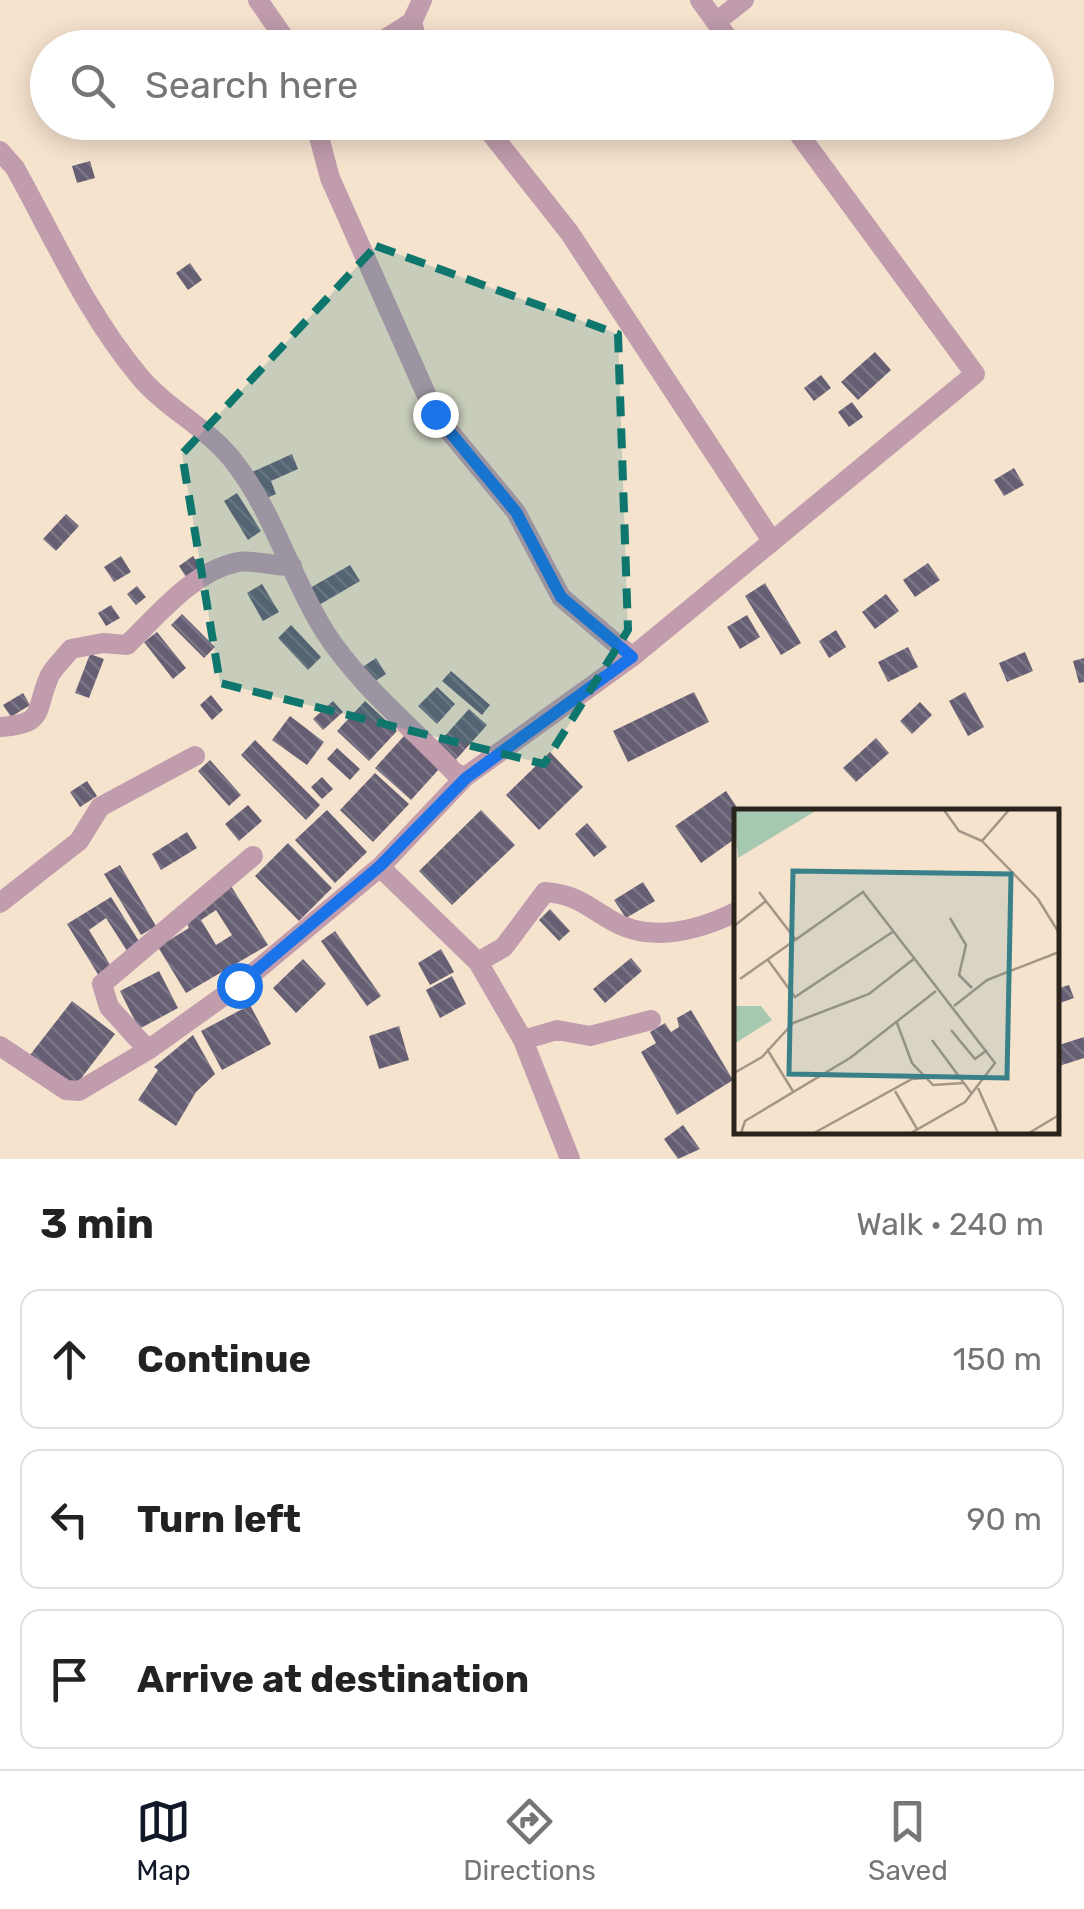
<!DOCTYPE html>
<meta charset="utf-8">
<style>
:root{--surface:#fff;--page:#f2f2f2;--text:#222;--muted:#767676;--line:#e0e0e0;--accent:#111827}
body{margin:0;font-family:Rubik,sans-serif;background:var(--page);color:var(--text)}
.stop{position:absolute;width:30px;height:30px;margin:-22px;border:8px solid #1a73e8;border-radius:50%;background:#fff}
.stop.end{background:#1a73e8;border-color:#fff;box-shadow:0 2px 10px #0008}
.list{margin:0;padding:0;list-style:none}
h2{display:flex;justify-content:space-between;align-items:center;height:130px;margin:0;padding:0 40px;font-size:42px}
h2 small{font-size:32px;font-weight:400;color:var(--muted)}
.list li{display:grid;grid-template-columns:65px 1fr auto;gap:30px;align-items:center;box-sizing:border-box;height:140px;margin:0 20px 20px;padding:0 20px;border:2px solid var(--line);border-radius:20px}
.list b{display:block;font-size:38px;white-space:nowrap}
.list em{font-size:32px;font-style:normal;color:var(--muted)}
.icon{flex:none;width:55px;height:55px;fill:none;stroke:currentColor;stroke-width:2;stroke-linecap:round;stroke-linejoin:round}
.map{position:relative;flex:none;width:1084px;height:1159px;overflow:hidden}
.search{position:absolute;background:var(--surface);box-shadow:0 5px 25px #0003;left:30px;right:30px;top:30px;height:110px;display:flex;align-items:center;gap:25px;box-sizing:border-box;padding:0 35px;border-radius:55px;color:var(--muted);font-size:38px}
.sheet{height:610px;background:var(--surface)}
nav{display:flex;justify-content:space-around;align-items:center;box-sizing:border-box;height:140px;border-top:2px solid var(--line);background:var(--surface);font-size:28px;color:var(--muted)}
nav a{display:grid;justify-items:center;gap:5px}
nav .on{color:var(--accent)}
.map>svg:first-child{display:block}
.building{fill:url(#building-back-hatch);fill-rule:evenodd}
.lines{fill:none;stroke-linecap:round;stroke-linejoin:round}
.minor{stroke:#c09cad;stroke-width:20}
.route{stroke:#1a73e8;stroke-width:12}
.marked{fill:#0f766e;fill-opacity:0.2;stroke:#0f766e;stroke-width:8;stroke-dasharray:20 12;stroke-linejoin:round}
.inset-road{fill:none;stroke:#a49687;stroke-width:2.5}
.view{fill:#398089;fill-opacity:0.15;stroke:#398089;stroke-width:5}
.inset-edge{fill:none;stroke:#2a231c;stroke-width:5}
</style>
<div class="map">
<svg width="1084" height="1159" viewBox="0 0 1084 1159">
<defs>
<pattern id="building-back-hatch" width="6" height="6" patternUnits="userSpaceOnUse" patternTransform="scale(2.5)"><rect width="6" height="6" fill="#665f74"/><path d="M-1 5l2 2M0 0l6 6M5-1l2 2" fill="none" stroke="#7c7686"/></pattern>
</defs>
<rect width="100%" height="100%" fill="#f6e3ce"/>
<!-- building -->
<path class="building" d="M 90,161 L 95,178 L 77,183 L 72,166 Z
M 190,263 L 202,280 L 188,290 L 176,273 Z
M 875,352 L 891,370 L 858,400 L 841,382 Z
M 821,375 L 831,388 L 814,401 L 804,388 Z
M 852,402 L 863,417 L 849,427 L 838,412 Z
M 292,454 L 298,469 L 271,481 L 276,494 L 260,501 L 248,474 Z
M 1014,468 L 1024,485 L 1004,496 L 994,480 Z
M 237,493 L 261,531 L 248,540 L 224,501 Z
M 66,514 L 79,526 L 56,551 L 43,539 Z
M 121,556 L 131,572 L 114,582 L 104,567 Z
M 193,556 L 200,567 L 186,577 L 179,566 Z
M 928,563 L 940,580 L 915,597 L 903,580 Z
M 350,565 L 360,581 L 319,605 L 310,588 Z
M 765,583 L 801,643 L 781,655 L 745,596 Z
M 262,584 L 279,612 L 263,621 L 247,593 Z
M 137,586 L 146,597 L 136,605 L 127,594 Z
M 886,594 L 899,611 L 875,629 L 862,612 Z
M 111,605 L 120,618 L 106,626 L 98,613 Z
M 182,614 L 215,647 L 204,658 L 171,625 Z
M 747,615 L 760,637 L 740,649 L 727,627 Z
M 291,625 L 321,657 L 308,670 L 278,638 Z
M 836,630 L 846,647 L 829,658 L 819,641 Z
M 157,632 L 186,668 L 173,679 L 144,642 Z
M 908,647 L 918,667 L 888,682 L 878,662 Z
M 1025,652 L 1033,671 L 1007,682 L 999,663 Z
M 90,654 L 104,659 L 89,698 L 75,693 Z
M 376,658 L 386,674 L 371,684 L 361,668 Z
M 1084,658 L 1084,682 L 1079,683 L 1073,661 Z
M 451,671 L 490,705 L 482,715 L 442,681 Z
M 437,687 L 455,704 L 437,724 L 418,706 Z
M 694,692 L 709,722 L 628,762 L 613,731 Z
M 965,692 L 984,727 L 968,736 L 949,701 Z
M 23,693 L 30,705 L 11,717 L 3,705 Z
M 211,695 L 223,710 L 212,720 L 200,705 Z
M 333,701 L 343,712 L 323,730 L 313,719 Z
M 365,701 L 397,731 L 369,761 L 337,731 Z
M 920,702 L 932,715 L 912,734 L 900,721 Z
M 469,709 L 487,725 L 452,764 L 434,748 Z
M 290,716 L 324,742 L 307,765 L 272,740 Z
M 404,736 L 440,768 L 411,800 L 375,768 Z
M 876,738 L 889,753 L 856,782 L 843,768 Z
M 255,740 L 320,805 L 306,820 L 241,755 Z
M 337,748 L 360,769 L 350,780 L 327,759 Z
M 550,752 L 583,787 L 539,830 L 506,795 Z
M 210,760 L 241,795 L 229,806 L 198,771 Z
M 375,773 L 409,804 L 373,842 L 340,810 Z
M 322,777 L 333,789 L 322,799 L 311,787 Z
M 87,781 L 97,796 L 80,807 L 70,792 Z
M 726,791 L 740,812 L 736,812 L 736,838 L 701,863 L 675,826 Z
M 248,805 L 262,821 L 239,841 L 225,824 Z
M 327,810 L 367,852 L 335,883 L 295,840 Z
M 481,810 L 515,845 L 452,905 L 419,871 Z
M 587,823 L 607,847 L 594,857 L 575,834 Z
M 187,832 L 197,848 L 161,870 L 152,854 Z
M 288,843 L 332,888 L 299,921 L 255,876 Z
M 120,865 L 156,926 L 141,935 L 104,874 Z
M 643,882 L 655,901 L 626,918 L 614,900 Z
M 231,886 L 268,945 L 186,993 L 158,947 L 189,928 L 184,917 ZM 216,910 L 232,935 L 216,945 L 201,920 Z
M 111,897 L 142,946 L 129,954 L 106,918 L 89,930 L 112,968 L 99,976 L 67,924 Z
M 550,909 L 570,931 L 559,941 L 539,920 Z
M 335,931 L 381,996 L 367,1006 L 321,941 Z
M 441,949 L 454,972 L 430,985 L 418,963 Z
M 631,958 L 642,971 L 605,1003 L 593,989 Z
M 303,959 L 326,984 L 296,1013 L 273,988 Z
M 159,971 L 178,1008 L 139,1029 L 120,991 Z
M 452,976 L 466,1004 L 440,1018 L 426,990 Z
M 1069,985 L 1074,998 L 1060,1003 L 1056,989 Z
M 72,1001 L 115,1034 L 73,1089 L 30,1055 Z
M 250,1005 L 271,1044 L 222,1070 L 201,1031 Z
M 691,1010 L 733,1080 L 677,1115 L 641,1052 L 656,1043 L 650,1032 L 665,1023 L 671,1032 L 679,1027 L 677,1018 Z
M 399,1026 L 409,1060 L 379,1069 L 369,1036 Z
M 193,1035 L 215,1074 L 196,1092 L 176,1126 L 138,1100 L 158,1070 L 154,1067 Z
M 1084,1037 L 1084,1058 L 1056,1067 L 1056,1046 Z
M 683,1125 L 700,1149 L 678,1159 L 664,1139 Z"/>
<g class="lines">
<!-- minor -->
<path class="minor" d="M 258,0 L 291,48
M 700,0 L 735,48
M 716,22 L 744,0
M 371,48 L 412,22
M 419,48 L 412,22 L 422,0
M 315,122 L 330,178 L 435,414 L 516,512 L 561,597 L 632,657
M 482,122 L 569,232 L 772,541
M 0,151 L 15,168 C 55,240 87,314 140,377 C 166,408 206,427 231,458 C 273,509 290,577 325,632 C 360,686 410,725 454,772 L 465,777
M 0,727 C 48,724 34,709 50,675 C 55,666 65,657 71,649 L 103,643 L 127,645 C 158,615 193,571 238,562 C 253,559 275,567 292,566
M 380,867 L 478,962 L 523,1040 L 570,1159
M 0,903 L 79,841 L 100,807 L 195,756
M 478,962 L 504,947 L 545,892 C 574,894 586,905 609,919 C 649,944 697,931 736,912
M 523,1040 L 557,1030 L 590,1036 L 651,1020
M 0,1046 L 66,1090 L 79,1091 L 148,1050 L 239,985 L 380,867 L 465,777 L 632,657 L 975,374 L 790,122
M 148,1050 L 109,1007 L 102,984 L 253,856"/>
</g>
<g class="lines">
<!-- route -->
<path class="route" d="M 239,985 L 380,866 L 466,778 L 632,657 L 561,597 L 516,512 L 435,414"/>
</g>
<!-- marked area -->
<path class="marked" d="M 376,246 L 618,334 L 628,630 L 544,764 L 220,683 L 182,454 Z"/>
<!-- overview -->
<g transform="translate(734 809)">
<rect width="325" height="325" fill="#f6e3ce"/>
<path d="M 0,1 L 83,1 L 4,49 ZM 0,197 L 27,197 L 38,211 L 0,235 Z" fill="#a6c8b0"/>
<path class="inset-road" d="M 210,1 L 225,22 L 248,32M 275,1 L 248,32 L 304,90 L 325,124M 25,83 L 62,131M 216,109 L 232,136 L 225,166 L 238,179M 0,117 L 32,92M 34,151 L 61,188 L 160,122M 6,170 L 129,83 L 261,254 L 231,293 L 177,324M 220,197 L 253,171 L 325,143M 163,214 L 178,254 L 199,276 L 230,274M 217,221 L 241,250 L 253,241M 198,231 L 238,285M 33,240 L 60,284M 0,264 L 28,248 L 59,214 L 135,185 L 181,149M 244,279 L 264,324M 161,282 L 183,320M 7,324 L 11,312 L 116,249 L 202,182M 80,324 L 178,270 L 192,269M 295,324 L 325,306"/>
<path class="view" d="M 59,62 L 277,65 L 273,269 L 55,265 Z"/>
<rect width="325" height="325" class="inset-edge"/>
</g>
</svg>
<div class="stop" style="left:239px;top:985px"></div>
<div class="stop end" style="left:435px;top:414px"></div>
<div class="search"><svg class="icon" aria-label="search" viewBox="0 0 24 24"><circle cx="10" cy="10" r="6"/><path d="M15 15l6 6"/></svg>Search here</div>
</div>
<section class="sheet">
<h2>3 min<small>Walk · 240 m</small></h2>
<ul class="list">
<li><svg class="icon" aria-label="ahead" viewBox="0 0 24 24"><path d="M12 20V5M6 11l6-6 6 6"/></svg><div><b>Continue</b></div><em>150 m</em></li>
<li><svg class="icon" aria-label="left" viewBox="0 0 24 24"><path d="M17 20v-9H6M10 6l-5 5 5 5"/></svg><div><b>Turn left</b></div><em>90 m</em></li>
<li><svg class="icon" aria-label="arrive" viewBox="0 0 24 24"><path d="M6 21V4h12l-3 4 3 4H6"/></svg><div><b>Arrive at destination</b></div></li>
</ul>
</section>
<nav>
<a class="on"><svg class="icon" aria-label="map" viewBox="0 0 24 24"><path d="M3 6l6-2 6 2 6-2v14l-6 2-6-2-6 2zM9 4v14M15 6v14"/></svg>Map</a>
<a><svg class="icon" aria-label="directions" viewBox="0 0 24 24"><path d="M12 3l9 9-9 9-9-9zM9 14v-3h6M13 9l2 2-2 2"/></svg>Directions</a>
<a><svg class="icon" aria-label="saved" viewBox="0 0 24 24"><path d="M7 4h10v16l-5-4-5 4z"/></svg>Saved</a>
</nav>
